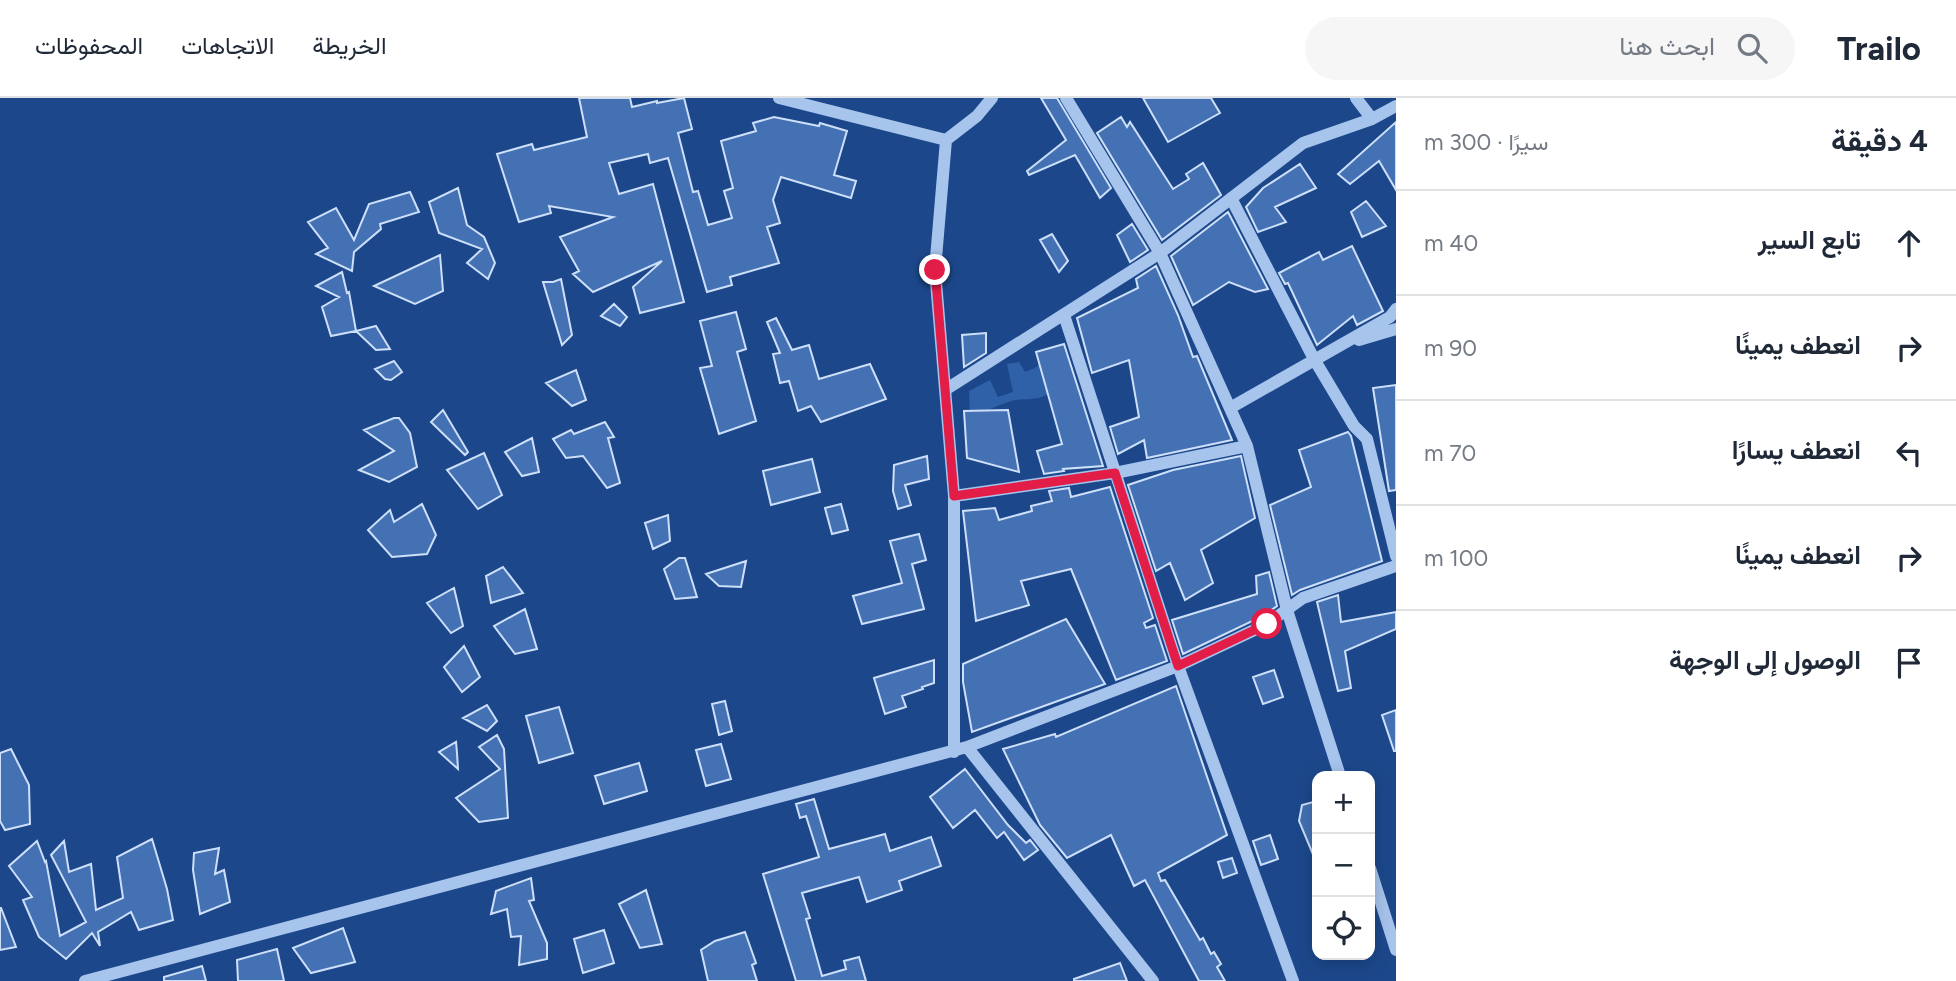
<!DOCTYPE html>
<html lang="ar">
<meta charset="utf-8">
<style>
:root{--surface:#fff;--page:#f6f6f7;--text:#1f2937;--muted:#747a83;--line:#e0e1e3}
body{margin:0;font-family:Figtree,Vazirmatn,sans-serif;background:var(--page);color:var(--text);direction:rtl}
.controls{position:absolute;right:21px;bottom:21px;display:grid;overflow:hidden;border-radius:14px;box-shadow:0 4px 18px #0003}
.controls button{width:63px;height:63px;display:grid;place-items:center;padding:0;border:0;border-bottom:2px solid var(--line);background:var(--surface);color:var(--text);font:35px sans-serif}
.stop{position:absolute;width:21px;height:21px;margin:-16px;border:5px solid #e11d48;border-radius:50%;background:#fff}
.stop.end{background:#e11d48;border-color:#fff;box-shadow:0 2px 7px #0008}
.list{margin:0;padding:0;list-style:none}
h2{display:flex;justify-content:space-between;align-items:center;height:91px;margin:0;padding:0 28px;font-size:30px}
h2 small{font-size:23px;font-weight:400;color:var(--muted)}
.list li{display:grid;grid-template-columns:46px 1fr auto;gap:21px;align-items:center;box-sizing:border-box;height:105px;padding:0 28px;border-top:2px solid var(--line)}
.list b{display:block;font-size:26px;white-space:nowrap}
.list em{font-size:23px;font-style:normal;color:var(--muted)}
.icon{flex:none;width:38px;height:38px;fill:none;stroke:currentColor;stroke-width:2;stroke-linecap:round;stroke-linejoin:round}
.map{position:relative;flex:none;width:1396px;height:883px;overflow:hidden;direction:ltr}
header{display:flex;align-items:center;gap:42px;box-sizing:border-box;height:98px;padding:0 35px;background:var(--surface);border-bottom:2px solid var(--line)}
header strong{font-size:33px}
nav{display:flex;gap:38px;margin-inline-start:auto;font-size:24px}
.search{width:490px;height:63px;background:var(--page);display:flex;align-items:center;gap:18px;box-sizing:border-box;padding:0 24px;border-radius:38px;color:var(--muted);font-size:26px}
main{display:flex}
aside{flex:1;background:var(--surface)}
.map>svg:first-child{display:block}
.green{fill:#2f61a9}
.building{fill:#4471b3;stroke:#cddff9;stroke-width:2}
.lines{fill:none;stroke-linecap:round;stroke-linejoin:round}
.minor{stroke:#a7c4ed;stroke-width:12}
.route{stroke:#e11d48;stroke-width:9}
</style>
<header>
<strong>Trailo</strong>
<div class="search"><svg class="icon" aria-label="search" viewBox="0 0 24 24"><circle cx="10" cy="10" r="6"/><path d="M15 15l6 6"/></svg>ابحث هنا</div>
<nav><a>الخريطة</a><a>الاتجاهات</a><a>المحفوظات</a></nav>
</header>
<main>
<aside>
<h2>4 دقيقة<small>سيرًا · 300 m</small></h2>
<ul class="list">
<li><svg class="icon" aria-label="ahead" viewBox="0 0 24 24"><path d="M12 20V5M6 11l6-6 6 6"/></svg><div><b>تابع السير</b></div><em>40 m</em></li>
<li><svg class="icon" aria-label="right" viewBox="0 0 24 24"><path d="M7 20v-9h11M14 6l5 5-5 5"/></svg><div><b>انعطف يمينًا</b></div><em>90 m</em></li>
<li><svg class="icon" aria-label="left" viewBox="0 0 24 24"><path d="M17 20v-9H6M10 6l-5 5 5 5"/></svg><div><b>انعطف يسارًا</b></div><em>70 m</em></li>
<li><svg class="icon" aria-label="right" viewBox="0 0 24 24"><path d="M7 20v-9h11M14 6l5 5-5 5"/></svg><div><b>انعطف يمينًا</b></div><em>100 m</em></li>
<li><svg class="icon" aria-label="arrive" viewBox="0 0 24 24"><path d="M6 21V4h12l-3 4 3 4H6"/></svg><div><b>الوصول إلى الوجهة</b></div></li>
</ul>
</aside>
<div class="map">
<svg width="1396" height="883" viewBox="0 0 1396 883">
<rect width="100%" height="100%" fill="#1c488b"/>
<!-- green -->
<path class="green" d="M 1043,263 L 1048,296 C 1035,304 1022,299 1008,304 C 995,308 983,315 970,320 L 969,293 L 990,282 L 998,299 L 1013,294 L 1007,266 L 1019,264 L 1025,274 L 1035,270 Z"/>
<!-- building -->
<path class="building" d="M 579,0 L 630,0 L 632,9 L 657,3 L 657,5 L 684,0 L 692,31 L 678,35 L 693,94 L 698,93 L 708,127 L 732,120 L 724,93 L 733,90 L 721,43 L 756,33 L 753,25 L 774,19 L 819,28 L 820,25 L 847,33 L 834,77 L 856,83 L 851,100 L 781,79 L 773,102 L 780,125 L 767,129 L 779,165 L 730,179 L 732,187 L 707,194 L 668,60 L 650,65 L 648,56 L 609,65 L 619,96 L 653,86 L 684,204 L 640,215 L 633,189 L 662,163 L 593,194 L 573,176 L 579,173 L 560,139 L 613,119 L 549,108 L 551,115 L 519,124 L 497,56 L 532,46 L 534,52 L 587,39 Z
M 1041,0 L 1057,0 L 1111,90 L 1100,100 L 1075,57 L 1029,77 L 1027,73 L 1066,42 Z
M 1143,0 L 1211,0 L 1220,15 L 1168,44 Z
M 1121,19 L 1127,29 L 1130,24 L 1173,91 L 1189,81 L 1186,76 L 1203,65 L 1221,97 L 1162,142 L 1097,35 Z
M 1396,24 L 1396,92 L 1379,63 L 1350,86 L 1338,76 Z
M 1300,66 L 1316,90 L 1275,109 L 1286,124 L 1258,134 L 1246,109 L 1263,90 Z
M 458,90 L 467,127 L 484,139 L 495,165 L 488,181 L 467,165 L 482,151 L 439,135 L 429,104 Z
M 410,94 L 419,114 L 380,126 L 381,131 L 354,154 L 352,173 L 316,156 L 328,150 L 308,124 L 336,110 L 354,142 L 369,106 Z
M 1366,103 L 1386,128 L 1362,139 L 1351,114 Z
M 1228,114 L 1268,191 L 1255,194 L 1229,184 L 1193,207 L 1171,158 Z
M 1132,126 L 1148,152 L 1130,164 L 1117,137 Z
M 1052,136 L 1068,163 L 1059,174 L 1040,142 Z
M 1352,148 L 1383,213 L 1357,227 L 1353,218 L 1317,247 L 1288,185 L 1285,186 L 1279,175 L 1319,154 L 1323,162 Z
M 440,157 L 443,193 L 415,206 L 374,188 Z
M 1156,168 L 1178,217 L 1193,259 L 1197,258 L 1232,342 L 1147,360 L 1144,342 L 1118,356 L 1110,329 L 1139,319 L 1129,262 L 1092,275 L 1077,220 L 1138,190 L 1136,181 Z
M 342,174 L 347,195 L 349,194 L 356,233 L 331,238 L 322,209 L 339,199 L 316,188 Z
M 561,181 L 572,237 L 562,247 L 543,184 L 553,184 Z
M 614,206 L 627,219 L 620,228 L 601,218 Z
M 736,214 L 746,251 L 737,254 L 756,323 L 719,336 L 700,270 L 712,268 L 700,223 Z
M 776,220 L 792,252 L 809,247 L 819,281 L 870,266 L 886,301 L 821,324 L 811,308 L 798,313 L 789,283 L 780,285 L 773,256 L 780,255 L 767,224 Z
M 376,228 L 390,251 L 376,252 L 356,233 Z
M 986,235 L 986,255 L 964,269 L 962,237 Z
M 1064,246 L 1103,368 L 1063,371 L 1064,373 L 1044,376 L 1037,353 L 1062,346 L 1036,254 Z
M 394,263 L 402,274 L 391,282 L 385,281 L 375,271 Z
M 576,272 L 586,302 L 572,308 L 546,285 Z
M 1396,287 L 1396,392 L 1389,393 L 1373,290 Z
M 443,312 L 468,354 L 465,357 L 431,324 Z
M 1008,312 L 1019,374 L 967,360 L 964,313 Z
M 394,320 L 399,320 L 410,335 L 417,369 L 389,384 L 359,372 L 394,353 L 364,332 Z
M 605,324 L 614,339 L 608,340 L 620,385 L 607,390 L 583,358 L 566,360 L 553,341 L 571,332 L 574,336 Z
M 1348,334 L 1351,338 L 1382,463 L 1300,492 L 1292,497 L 1270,407 L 1311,389 L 1299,352 Z
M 532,340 L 539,374 L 522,378 L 505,354 Z
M 484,355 L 502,397 L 478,411 L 447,372 Z
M 927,358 L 929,381 L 905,387 L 911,407 L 898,411 L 893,393 L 894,367 Z
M 1241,358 L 1255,420 L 1201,452 L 1213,485 L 1185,502 L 1170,465 L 1156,473 L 1128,387 L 1173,372 Z
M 812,361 L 820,394 L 771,407 L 763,373 Z
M 1110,389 L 1153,520 L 1144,525 L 1146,530 L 1155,527 L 1167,563 L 1116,582 L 1071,471 L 1021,483 L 1029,507 L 976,523 L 963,413 L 995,410 L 999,422 L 1032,413 L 1031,408 L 1052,403 L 1049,393 L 1069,390 L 1071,399 Z
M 422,406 L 436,437 L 427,456 L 392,459 L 368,432 L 390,412 L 394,424 Z
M 841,406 L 848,432 L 832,436 L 825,410 Z
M 668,417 L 670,443 L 653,451 L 645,425 Z
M 919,436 L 926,462 L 912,466 L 924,511 L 862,526 L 853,498 L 902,485 L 890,443 Z
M 679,460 L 685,460 L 697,499 L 675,501 L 664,471 Z
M 746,463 L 741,489 L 719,488 L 706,476 Z
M 503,469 L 523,495 L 491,505 L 486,478 Z
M 1269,474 L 1277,508 L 1263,518 L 1183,556 L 1172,522 L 1257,496 L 1256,478 Z
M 454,490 L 463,528 L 451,535 L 427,505 Z
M 1338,497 L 1341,524 L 1396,514 L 1396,531 L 1345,553 L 1351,590 L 1338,593 L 1317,504 Z
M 525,511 L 537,551 L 515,556 L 494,528 Z
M 1066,521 L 1105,586 L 972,634 L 963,584 L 963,566 Z
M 464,548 L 480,579 L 462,594 L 444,569 Z
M 934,562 L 934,585 L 922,589 L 923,591 L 902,598 L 906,609 L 885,616 L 874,580 Z
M 1274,572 L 1283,599 L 1263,606 L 1253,579 Z
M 1176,588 L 1227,737 L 1158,775 L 1161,783 L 1165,782 L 1200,842 L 1203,840 L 1211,856 L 1214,854 L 1221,866 L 1217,869 L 1225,883 L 1199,883 L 1145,782 L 1134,788 L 1111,737 L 1067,760 L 1040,727 L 1003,651 L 1055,636 L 1056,639 Z
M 725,603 L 732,633 L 719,637 L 712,606 Z
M 487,607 L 497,623 L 487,633 L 463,620 Z
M 559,609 L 573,655 L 539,665 L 526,618 Z
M 1396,612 L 1396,653 L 1394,653 L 1382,617 Z
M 497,637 L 504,651 L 508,720 L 479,724 L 456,700 L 500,671 L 479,649 Z
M 456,644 L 457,655 L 458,671 L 439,654 Z
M 721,646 L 731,681 L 706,688 L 696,652 Z
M 11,651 L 29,687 L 30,726 L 5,732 L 0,723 L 0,655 Z
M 639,665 L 647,693 L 604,706 L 595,678 Z
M 965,671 L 1008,727 L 1026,745 L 1030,742 L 1038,752 L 1024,762 L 1004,734 L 997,740 L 975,712 L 953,730 L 930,699 Z
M 814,701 L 829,751 L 885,736 L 890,753 L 931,739 L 941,768 L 899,783 L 902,792 L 867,804 L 859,779 L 802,795 L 810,820 L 806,821 L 822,878 L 846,871 L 844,863 L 859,859 L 866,883 L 796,883 L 763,776 L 819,759 L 806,718 L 800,720 L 796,706 Z
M 1317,703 L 1317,766 L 1299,723 L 1302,707 Z
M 1270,737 L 1278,761 L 1261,767 L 1253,743 Z
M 152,741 L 167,791 L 173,822 L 139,832 L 131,814 L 98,834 L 100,848 L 92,835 L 66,861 L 39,839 L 23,802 L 32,799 L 9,768 L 37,743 L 45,764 L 46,763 L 60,838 L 86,824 L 51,757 L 64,743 L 69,774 L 91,766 L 96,812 L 123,800 L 117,759 Z
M 219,750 L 215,776 L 224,772 L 230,804 L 200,816 L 193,772 L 194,755 Z
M 1232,760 L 1237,775 L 1223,780 L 1218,764 Z
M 531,780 L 534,802 L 529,803 L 547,845 L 547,861 L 519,867 L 521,838 L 511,839 L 507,811 L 491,816 L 496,793 Z
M 646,792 L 662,846 L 640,850 L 619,806 Z
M 0,810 L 1,810 L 16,849 L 0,852 Z
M 343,830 L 355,864 L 311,875 L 293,850 Z
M 604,832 L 614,865 L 583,875 L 574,841 Z
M 745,834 L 756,865 L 752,867 L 757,883 L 708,883 L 701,852 L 715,843 Z
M 277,851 L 284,883 L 238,883 L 237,862 Z
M 1120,865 L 1127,883 L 1074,883 L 1074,881 Z
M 202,868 L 206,883 L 164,883 L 164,879 Z"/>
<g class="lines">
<!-- minor -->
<path class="minor" d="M 779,0 L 946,42
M 1066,0 L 1160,155 L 1247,348 L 1287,512 L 1340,678
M 1356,0 L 1372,21
M 1231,100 L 1314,261 L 1354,328 L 1367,341 L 1396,458
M 1064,217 L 1178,568 L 1293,883
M 1359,242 L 1396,231
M 945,292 L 1160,155 L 1303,45 L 1372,21 L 1396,8
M 1230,310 L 1390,219 L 1396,211
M 954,398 L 1115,375 L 1247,348
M 967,649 L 1178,568 L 1267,526 L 1303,500 L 1396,468
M 954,654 L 954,398 L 935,172 L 946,42 L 977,18 L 992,0
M 1370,770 L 1396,852
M 85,883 L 967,649 L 1153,883"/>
</g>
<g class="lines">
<!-- route -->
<path class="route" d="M 935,172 L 954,398 L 1115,375 L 1178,568 L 1267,526"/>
</g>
</svg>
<div class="controls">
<button>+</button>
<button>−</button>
<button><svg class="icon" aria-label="locate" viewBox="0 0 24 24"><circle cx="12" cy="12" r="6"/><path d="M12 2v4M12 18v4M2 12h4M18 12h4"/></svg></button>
</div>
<div class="stop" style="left:1267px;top:526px"></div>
<div class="stop end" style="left:935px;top:172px"></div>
</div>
</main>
